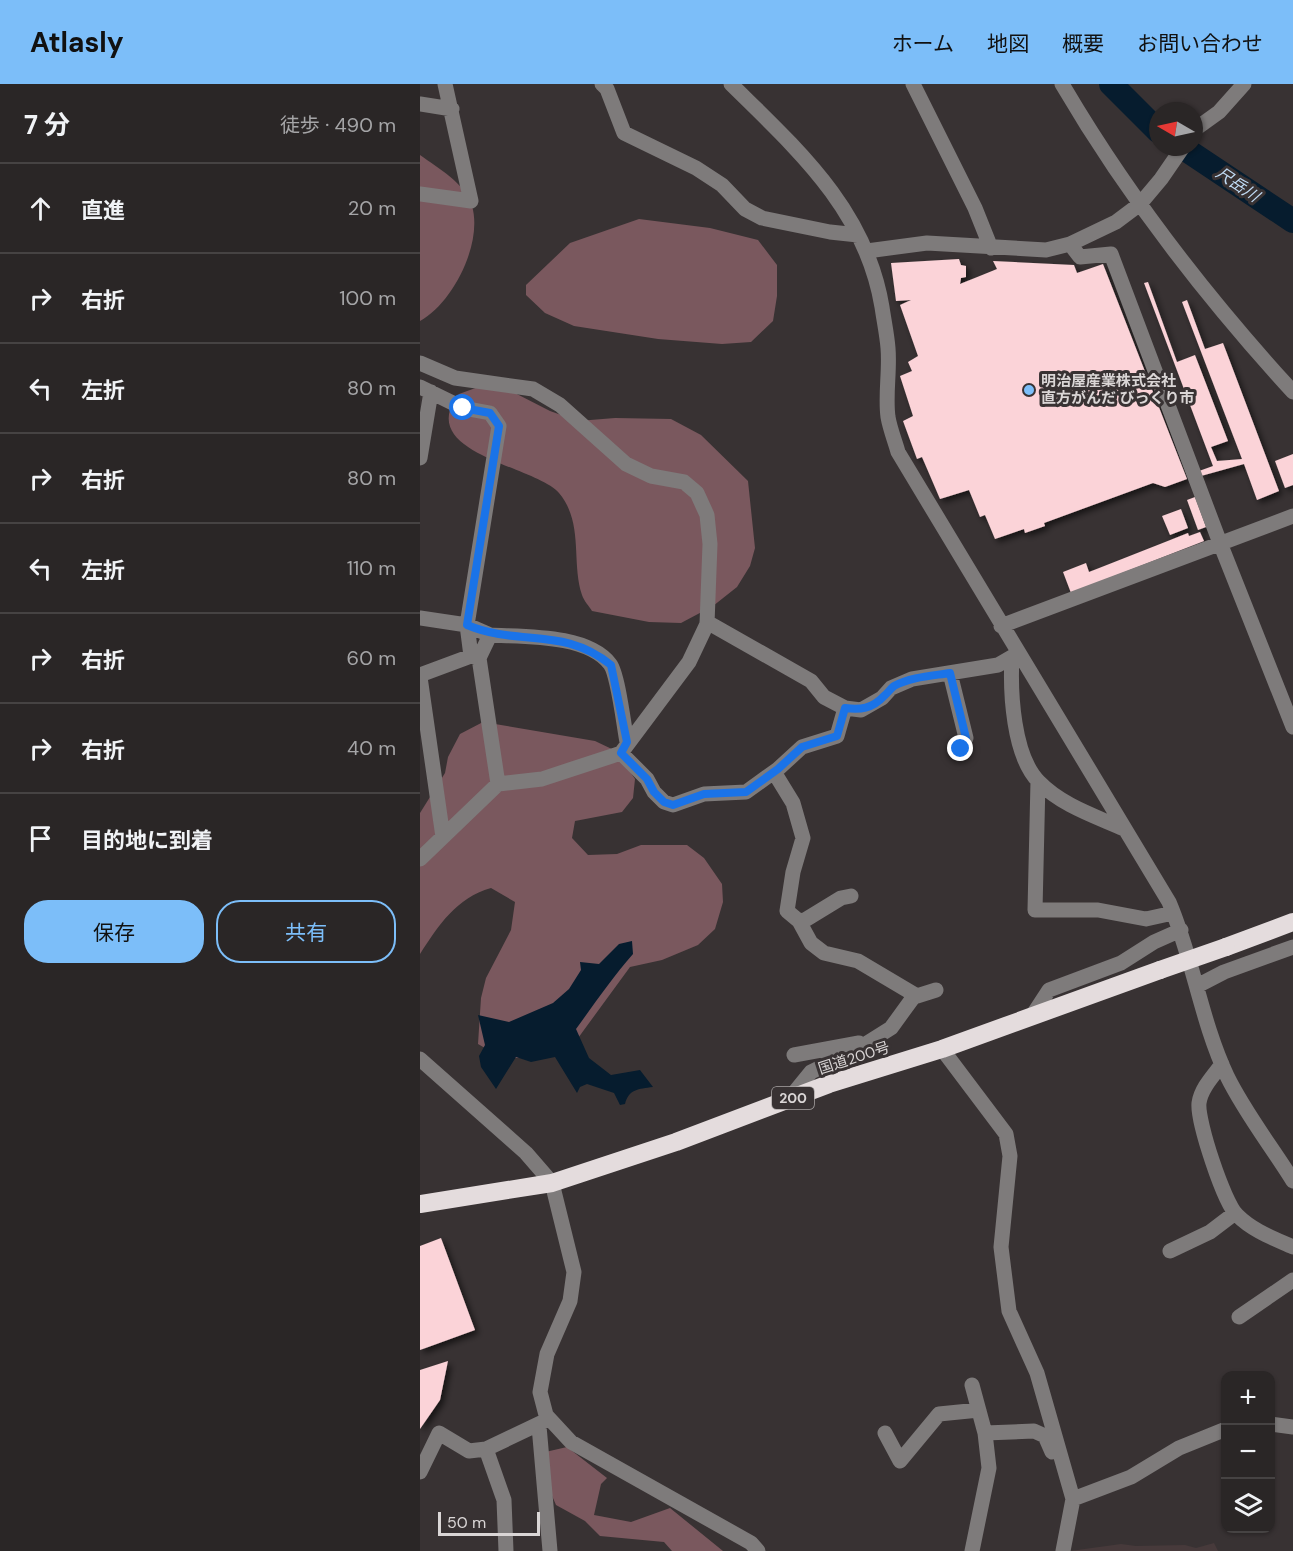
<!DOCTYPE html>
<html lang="ja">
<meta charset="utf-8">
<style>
:root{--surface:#2a2626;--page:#363232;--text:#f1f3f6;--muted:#a5a5a7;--line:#464343;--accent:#7cbef9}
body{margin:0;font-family:"DM Sans","Noto Sans JP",sans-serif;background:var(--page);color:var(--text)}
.controls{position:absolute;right:18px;bottom:18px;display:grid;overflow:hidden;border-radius:12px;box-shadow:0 2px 4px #0004}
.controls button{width:54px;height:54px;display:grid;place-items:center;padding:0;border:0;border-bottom:2px solid var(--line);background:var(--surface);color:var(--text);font:30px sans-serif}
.compass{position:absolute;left:729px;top:18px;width:54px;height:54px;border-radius:50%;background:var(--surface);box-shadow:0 2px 4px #0004;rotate:279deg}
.scale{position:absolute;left:18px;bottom:15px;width:102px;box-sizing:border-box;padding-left:6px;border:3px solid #dad6d6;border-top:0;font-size:16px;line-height:21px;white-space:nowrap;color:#dad6d6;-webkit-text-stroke:4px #383233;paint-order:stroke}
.stop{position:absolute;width:18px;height:18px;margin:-14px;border:4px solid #1a73e8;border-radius:50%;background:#fff}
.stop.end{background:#1a73e8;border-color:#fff;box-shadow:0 2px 6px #0008}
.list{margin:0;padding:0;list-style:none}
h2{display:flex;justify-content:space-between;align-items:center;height:78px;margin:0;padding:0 24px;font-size:26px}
h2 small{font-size:20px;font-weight:400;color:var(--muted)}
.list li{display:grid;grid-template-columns:39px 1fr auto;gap:18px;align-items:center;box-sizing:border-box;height:90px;padding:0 24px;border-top:2px solid var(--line)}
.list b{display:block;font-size:22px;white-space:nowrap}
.list em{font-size:20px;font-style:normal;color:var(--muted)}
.actions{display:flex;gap:12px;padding:18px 24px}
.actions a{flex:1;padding:14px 0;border:2px solid var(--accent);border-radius:24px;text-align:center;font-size:21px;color:var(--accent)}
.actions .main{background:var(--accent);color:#111}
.icon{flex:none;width:33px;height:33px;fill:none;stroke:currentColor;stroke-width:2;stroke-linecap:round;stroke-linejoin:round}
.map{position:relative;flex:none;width:873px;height:1467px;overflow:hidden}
header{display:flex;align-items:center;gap:36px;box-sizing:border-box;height:84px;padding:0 30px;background:var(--accent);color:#111}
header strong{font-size:28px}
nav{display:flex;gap:33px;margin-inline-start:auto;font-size:21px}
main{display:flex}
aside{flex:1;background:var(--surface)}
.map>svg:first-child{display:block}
.built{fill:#473a3b}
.forest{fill:#7a585e}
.water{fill:#061c2e}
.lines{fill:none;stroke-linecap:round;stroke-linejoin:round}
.river{stroke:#061c2e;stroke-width:24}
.building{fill:#fbd3d8;filter:url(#shadow)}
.minor{stroke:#7e7b7b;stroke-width:15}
.highway{stroke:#e4dcdd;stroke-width:18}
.highway-bridge{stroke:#e4dcdd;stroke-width:18}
.route{stroke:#1a73e8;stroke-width:8}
.poi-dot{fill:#7cbef9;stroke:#383233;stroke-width:2}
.labels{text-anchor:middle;stroke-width:6;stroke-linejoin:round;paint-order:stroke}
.shield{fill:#383233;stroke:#a9a5a5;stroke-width:1.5}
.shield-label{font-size:14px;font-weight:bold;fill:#dad6d6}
.poi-label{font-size:15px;font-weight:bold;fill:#dad6d6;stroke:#383233;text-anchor:start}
.street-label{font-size:15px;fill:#dad6d6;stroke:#383233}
.water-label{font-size:16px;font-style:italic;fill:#c1dcf6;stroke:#383233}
</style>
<header>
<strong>Atlasly</strong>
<nav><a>ホーム</a><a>地図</a><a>概要</a><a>お問い合わせ</a></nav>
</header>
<main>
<aside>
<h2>7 分<small>徒歩 · 490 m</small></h2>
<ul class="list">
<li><svg class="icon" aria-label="ahead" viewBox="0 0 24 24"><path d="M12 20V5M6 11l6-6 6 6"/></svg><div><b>直進</b></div><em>20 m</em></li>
<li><svg class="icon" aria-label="right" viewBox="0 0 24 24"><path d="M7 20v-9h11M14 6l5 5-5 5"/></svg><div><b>右折</b></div><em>100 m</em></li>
<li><svg class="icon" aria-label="left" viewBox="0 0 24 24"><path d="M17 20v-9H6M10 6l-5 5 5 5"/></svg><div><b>左折</b></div><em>80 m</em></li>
<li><svg class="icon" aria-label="right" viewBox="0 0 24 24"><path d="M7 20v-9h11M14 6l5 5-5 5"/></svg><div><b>右折</b></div><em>80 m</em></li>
<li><svg class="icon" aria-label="left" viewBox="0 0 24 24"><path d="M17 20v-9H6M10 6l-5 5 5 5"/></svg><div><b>左折</b></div><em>110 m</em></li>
<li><svg class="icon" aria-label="right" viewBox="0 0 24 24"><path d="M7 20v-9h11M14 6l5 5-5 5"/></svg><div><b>右折</b></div><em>60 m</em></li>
<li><svg class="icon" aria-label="right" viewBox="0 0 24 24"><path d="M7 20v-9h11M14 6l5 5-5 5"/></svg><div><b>右折</b></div><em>40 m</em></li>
<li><svg class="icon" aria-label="arrive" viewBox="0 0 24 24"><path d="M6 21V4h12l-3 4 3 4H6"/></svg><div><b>目的地に到着</b></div></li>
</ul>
<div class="actions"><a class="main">保存</a><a>共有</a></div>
</aside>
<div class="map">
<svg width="873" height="1467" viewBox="0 0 873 1467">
<defs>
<filter id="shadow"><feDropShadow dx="3.5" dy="3.5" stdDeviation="3" flood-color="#0009"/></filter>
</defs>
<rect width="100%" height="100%" fill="#383233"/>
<!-- built -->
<path class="built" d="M 794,1459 L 798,1467 L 650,1467 L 701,1460 L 716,1462 L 765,1461 L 776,1464 Z"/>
<!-- forest -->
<path class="forest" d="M 0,71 C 19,85 44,98 52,122 C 63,159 33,219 0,237 Z
M 219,135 L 290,144 L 338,156 L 357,181 L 357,212 L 353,237 L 331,258 L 302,260 L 238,255 L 154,242 L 125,229 L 106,211 L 106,201 L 150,159 Z
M 61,302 L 91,307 L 130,327 L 158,337 L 195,334 L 251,335 L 281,351 L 328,397 L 335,464 L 330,482 L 317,503 L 293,522 L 261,539 L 229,538 L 172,527 C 169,522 164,517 162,511 C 151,478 164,439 139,409 C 117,384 16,372 30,326 C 32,320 36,314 39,310 Z
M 63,638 L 175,657 L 196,667 L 215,695 L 213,714 L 202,728 L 155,737 L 152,754 L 168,771 L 197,770 L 221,761 L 267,761 L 284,774 L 302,800 L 303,818 L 295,845 L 278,861 L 242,876 L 210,883 L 153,961 L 116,974 L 91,974 L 77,971 L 58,960 L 61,914 L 66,894 L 91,846 L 95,818 L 71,804 C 36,814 19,841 0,870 L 0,729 L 25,689 L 28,673 L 40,650 Z
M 147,1363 L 187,1394 L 181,1400 L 174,1431 L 211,1438 L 250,1424 L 303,1467 L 252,1467 L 244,1458 L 180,1452 L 165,1437 L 136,1421 L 124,1393 L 121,1369 Z"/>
<!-- water -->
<path class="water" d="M 212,857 L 213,870 C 192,894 175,919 156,945 L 169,974 L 191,991 L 220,986 L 233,1003 C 218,1005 209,1005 205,1020 L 200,1021 L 194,1009 L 167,1000 L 160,1003 L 157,1009 L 135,973 L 111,978 L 96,973 L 76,1005 L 61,983 L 59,972 L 65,961 L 58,931 L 89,938 L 133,919 L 149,905 L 161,886 L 160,878 L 179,880 L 199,860 Z"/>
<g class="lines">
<!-- river -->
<path class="river" d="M 691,0 L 738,47
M 762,63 L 873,137"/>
</g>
<!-- building -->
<path class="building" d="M 539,175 L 541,181 L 546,182 L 546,193 L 541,194 L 540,200 L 577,185 L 573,177 L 654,181 L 657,189 L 683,180 L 767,395 L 745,403 L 733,399 L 624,439 L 625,442 L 605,449 L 604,445 L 575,455 L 565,431 L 560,433 L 549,406 L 520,415 L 502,373 L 497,375 L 483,337 L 493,332 L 480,292 L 492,287 L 488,278 L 498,272 L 480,221 L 491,216 L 476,217 L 471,179 Z
M 728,198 L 757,278 L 775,271 L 808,357 L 791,363 L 797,377 L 822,375 L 762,218 L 767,216 L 785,265 L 803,259 L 859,407 L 837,416 L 824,380 L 781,392 L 779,387 L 793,382 L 724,199 Z
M 873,370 L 873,401 L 865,404 L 855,377 Z
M 775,413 L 786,443 L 778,446 L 767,416 Z
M 761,425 L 768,444 L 750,451 L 742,432 Z
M 780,448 L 784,457 L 651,509 L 643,488 L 666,479 L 669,488 L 768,449 L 769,452 Z
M 21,1154 L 55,1246 L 0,1266 L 0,1162 Z
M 28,1277 L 20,1316 L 0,1345 L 0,1286 Z"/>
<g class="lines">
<!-- minor -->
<path class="minor" d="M 182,0 L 187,5 L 204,49 L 276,84 L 302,101 L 325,125 L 342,134 L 410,148 L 438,151
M 311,0 C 378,66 446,126 462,223 C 464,237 467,251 468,264 C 470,287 465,311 468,333 C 470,345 475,357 478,368 L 749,818 C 773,874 781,937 807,992 C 825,1029 852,1063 873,1097
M 493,0 L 555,124 L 571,164
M 642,0 C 707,111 787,214 873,308
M 0,20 L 32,25
M 774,46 L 799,28 L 824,0
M 0,110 L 51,117 L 25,0
M 650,160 L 660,173 L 691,170 L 800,459 L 873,643
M 447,167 L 507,159 L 626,166 L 650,160 L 696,138 L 720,120 L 741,95 L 763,63
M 0,279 L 35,294 L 113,305 L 140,321 L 206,380 L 231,392 L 264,398 L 277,409 L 287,431 L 290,460 L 287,540 L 269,578 L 201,669 L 122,695 L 78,700
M 0,303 L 43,324 L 70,329 L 79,342 L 47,541 L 70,551
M 0,374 L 11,308
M 0,534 L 47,541 L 51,572
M 287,538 L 391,597 L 404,613 L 425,624 L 441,626 L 462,614 L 471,604 L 492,595 L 578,581 L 597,570
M 581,542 L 873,432
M 592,573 C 590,608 593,672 619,698 C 641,721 675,732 704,745
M 530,589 L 546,654 L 541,665
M 0,591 L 51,572 L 59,574
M 0,593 L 23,753
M 201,669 L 227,695 L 234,708 L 244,718 L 253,721 L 284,710 L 326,708 L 358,685 L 382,663 L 417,652 L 425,624
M 354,688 L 373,719 L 383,754 L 373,788 L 367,827 L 379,837 L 385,836 L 421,814 L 431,812
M 618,697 L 615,826 L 678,826 L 726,835 L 753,829
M 0,775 L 78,700 L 59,574 L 70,551 C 104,553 167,550 190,580 C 198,590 204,643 207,658
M 379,837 L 391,859 L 404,869 L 438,877 L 497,912 L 516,906
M 777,902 L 804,888 L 873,863
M 612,932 L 629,906 L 701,879 L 734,858 L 761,846
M 522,965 L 586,1050 L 590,1072 L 581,1163 L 589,1227 L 617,1289 L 653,1415 L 643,1467
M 374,971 L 439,959
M 0,975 L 106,1069 L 132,1099 L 154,1188 L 150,1217 L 127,1270 L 120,1308 L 126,1331 L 151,1358 L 331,1459 L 338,1467
M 802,980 C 794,991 781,1004 779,1019 C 777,1037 804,1119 817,1131 C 833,1147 853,1154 873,1163
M 369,1015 L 391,988 L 436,966 L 471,944 L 495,911
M 750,1167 L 790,1148 L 815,1129
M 819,1233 L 873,1196
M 552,1301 L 565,1349
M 850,1340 L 873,1343
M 119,1342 L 130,1467
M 465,1349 L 480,1377 L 519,1330 L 559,1326
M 66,1365 L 84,1416 L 86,1467
M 0,1388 L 19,1349 L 49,1367 L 66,1365 L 129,1335
M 653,1415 L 711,1393 L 759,1364 L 806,1345
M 552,1467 L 569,1384 L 565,1349 L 614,1347 L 625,1352 L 632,1368"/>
<!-- highway -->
<path class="highway" d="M 806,863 L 873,838
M 0,1120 L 132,1099 L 256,1058 L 409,1000 L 522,965 L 740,886"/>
<!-- highway-bridge -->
<path class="highway-bridge" d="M 740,886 L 806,863"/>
</g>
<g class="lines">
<!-- route -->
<path class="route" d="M 43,324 L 70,329 L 79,342 L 47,541 C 100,563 143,542 191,581 L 207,658 L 201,669 L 227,695 L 234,708 L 244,718 L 253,721 L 284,710 L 326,708 L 358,685 L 382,663 L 417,652 L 425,624 C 440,626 452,625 464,612 C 468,609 470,605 474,602 C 491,593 511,592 530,589 L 546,654 L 541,665"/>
</g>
<!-- markers -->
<circle class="poi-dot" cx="609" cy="306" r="6"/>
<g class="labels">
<!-- shield labels -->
<rect class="shield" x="352" y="1003" width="42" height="22" rx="4.5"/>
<g class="shield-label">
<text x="373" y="1019">200</text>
</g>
<!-- poi labels -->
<g class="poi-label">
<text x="621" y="302">明治屋産業株式会社<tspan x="621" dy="17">直方がんだ びっくり市</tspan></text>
</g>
<!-- street labels -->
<g class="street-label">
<text transform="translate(434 974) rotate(-18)" y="5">国道200号</text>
</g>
<!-- water labels -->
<g class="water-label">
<text transform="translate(818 100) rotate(34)" y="6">尺岳川</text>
</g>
</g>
</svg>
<div class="controls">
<button>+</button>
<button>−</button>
<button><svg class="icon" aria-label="layers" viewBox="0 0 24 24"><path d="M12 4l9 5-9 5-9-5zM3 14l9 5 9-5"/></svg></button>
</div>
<svg class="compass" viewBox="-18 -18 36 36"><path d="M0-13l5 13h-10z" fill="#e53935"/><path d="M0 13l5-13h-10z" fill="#a5a5a7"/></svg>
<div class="scale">50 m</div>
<div class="stop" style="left:43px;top:324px"></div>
<div class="stop end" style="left:541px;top:665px"></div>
</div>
</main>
